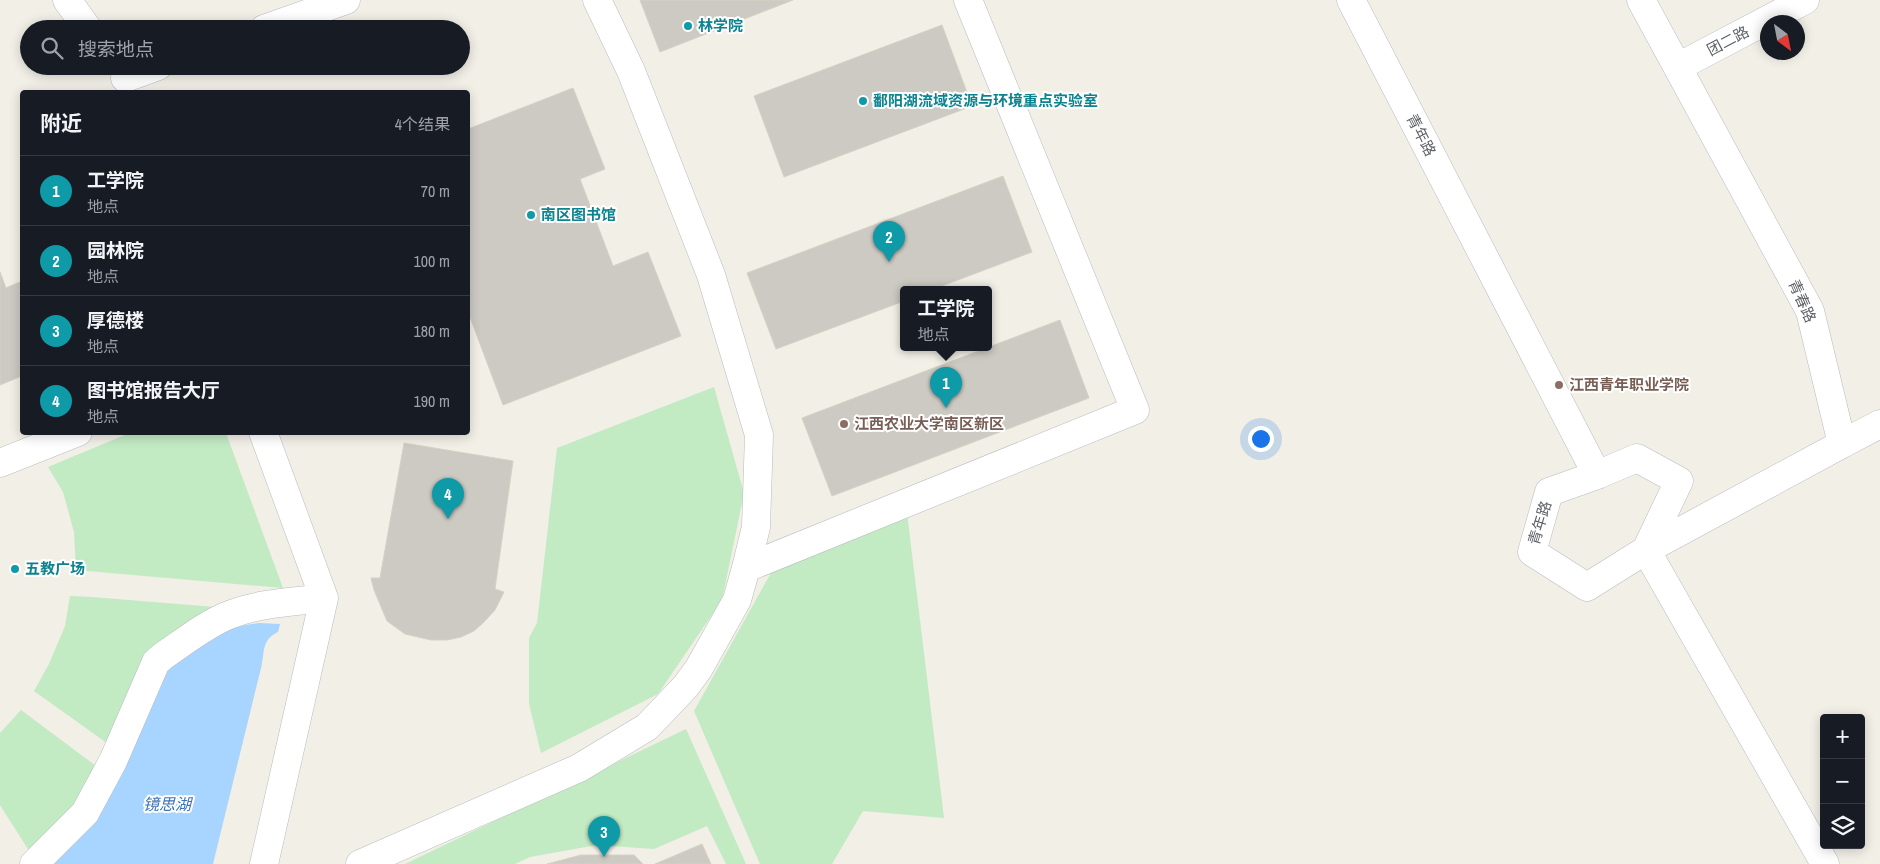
<!DOCTYPE html>
<html lang="zh">
<meta charset="utf-8">
<style>
:root{--surface:#171b24;--page:#20242c;--text:#f1f3f6;--muted:#9ea1a6;--line:#363941;--accent:#2563eb}
body{margin:0;font-family:"Archivo Narrow","Noto Sans SC",sans-serif;background:var(--page);color:var(--text)}
.controls{position:absolute;right:15px;bottom:15px;display:grid;overflow:hidden;border-radius:5px;box-shadow:0 2px 12px #0003}
.controls button{width:45px;height:45px;display:grid;place-items:center;padding:0;border:0;border-bottom:1px solid var(--line);background:var(--surface);color:var(--text);font:25px sans-serif}
.compass{position:absolute;left:1760px;top:15px;width:45px;height:45px;border-radius:50%;background:var(--surface);box-shadow:0 2px 12px #0003;rotate:148deg}
.you{position:absolute;left:1260px;top:438px;width:18px;height:18px;margin:-12px;border:4px solid #fff;border-radius:50%;background:#1a73e8;box-shadow:0 0 0 8px #1a73e833}
.badge{display:grid;place-items:center;width:32px;height:32px;border-radius:50%;background:var(--accent);color:#fff;font-size:16px;font-weight:700}
.pin{position:absolute;translate:-50% -41px;filter:drop-shadow(0 1px 2px #0008)}
.pin::after{content:'';position:absolute;top:26px;width:18px;height:15px;background:inherit;clip-path:polygon(0 0,100% 0,50% 100%)}
.popup{position:absolute;left:900px;top:286px;width:92px;height:65px;box-sizing:border-box;display:grid;place-content:center;border-radius:5px;background:var(--surface);filter:drop-shadow(0 1px 4px #0005);font-size:16px;white-space:nowrap;color:var(--muted)}
.popup b{font-size:19px;color:var(--text)}
.popup::after{content:'';position:absolute;left:50%;top:100%;margin-left:-10px;border:10px solid transparent;border-top-color:var(--surface)}
.list{margin:0;padding:0;list-style:none}
h2{display:flex;justify-content:space-between;align-items:center;height:65px;margin:0;padding:0 20px;font-size:21px}
h2 small{font-size:16px;font-weight:400;color:var(--muted)}
.list li{display:grid;grid-template-columns:32px 1fr auto;gap:15px;align-items:center;box-sizing:border-box;height:70px;padding:0 20px;border-top:1px solid var(--line)}
.list b{display:block;font-size:19px;white-space:nowrap}
.list p{margin:0;font-size:16px;white-space:nowrap;color:var(--muted)}
.list em{font-size:16px;font-style:normal;color:var(--muted)}
.icon{flex:none;width:28px;height:28px;fill:none;stroke:currentColor;stroke-width:2;stroke-linecap:round;stroke-linejoin:round}
.map{position:relative;flex:none;width:1880px;height:864px;overflow:hidden}
.search{position:absolute;background:var(--surface);box-shadow:0 2px 12px #0003;left:20px;top:20px;width:450px;height:55px;display:flex;align-items:center;gap:12px;box-sizing:border-box;padding:0 18px;border-radius:28px;color:var(--muted);font-size:19px}
.panel{position:absolute;background:var(--surface);box-shadow:0 2px 12px #0003;left:20px;top:90px;width:450px;height:345px;border-radius:5px}
.map>svg:first-child{display:block}
.green{fill:#c2eac3}
.water{fill:#a8d5ff}
.building{fill:#cccac3;stroke:#d6d1c4}
.lines{fill:none;stroke-linecap:round;stroke-linejoin:round}
.minor-casing{stroke:#b9bcc0;stroke-width:29}
.minor{stroke:#fff;stroke-width:28}
.culture-dot{fill:#0f9aa8;stroke:#fff;stroke-width:2}
.education-dot{fill:#8d6e63;stroke:#fff;stroke-width:2}
.labels{text-anchor:middle;stroke-width:4;stroke-linejoin:round;paint-order:stroke}
.culture-label{font-size:15px;font-weight:bold;fill:#0d838f;stroke:#fff;text-anchor:start}
.street-label{font-size:15px;fill:#5e6267;stroke:#fff}
.education-label{font-size:15px;font-weight:bold;fill:#785e54;stroke:#fff;text-anchor:start}
.water-label{font-size:16px;font-style:italic;fill:#3c74b9;stroke:#fff}
</style>
<div class="map">
<svg width="1880" height="864" viewBox="0 0 1880 864">
<rect width="100%" height="100%" fill="#f1efe6"/>
<!-- green -->
<path class="green" d="M 714,387 L 744,493 L 722,600 L 658,694 L 541,753 L 529,704 L 529,638 L 537,623 L 557,448 Z
M 132,432 L 226,433 L 283,588 L 76,570 L 74,532 L 63,492 L 48,467 Z
M 907,513 L 944,818 L 863,811 L 832,864 L 760,864 L 694,711 L 772,571 Z
M 70,596 L 92,597 L 227,608 L 111,746 L 34,691 L 49,664 L 65,626 Z
M 21,710 L 104,772 L 31,854 L 0,805 L 0,733 Z
M 686,729 L 746,864 L 726,864 L 707,826 L 654,849 L 597,845 L 530,857 L 515,864 L 405,864 Z"/>
<!-- water -->
<path class="water" d="M 259,623 L 280,624 L 278,632 C 261,640 265,652 261,668 L 213,864 L 47,864 L 160,672 L 230,627 Z"/>
<!-- building -->
<path class="building" d="M 640,0 L 793,0 L 660,52 Z
M 942,25 L 972,106 L 784,177 L 754,96 Z
M 573,88 L 605,169 L 580,179 L 613,266 L 648,252 L 681,336 L 503,405 L 468,312 L 468,129 Z
M 1003,176 L 1032,252 L 934,289 L 904,289 L 904,301 L 776,349 L 747,273 Z
M 0,272 L 6,288 L 22,281 L 22,376 L 0,385 Z
M 1060,320 L 1089,398 L 832,496 L 802,418 Z
M 404,443 L 513,461 L 495,589 L 504,592 L 495,610 L 484,622 L 474,631 L 461,637 L 447,640 L 431,640 L 405,634 L 387,621 L 374,590 L 371,578 L 380,578 Z
M 702,844 L 711,864 L 655,864 Z
M 581,855 L 634,855 L 643,864 L 547,864 Z"/>
<g class="lines">
<defs>
<path id="minor" d="M 67,0 L 88,29
M 1351,0 L 1597,475 L 1549,492 L 1532,552 L 1587,587 L 1646,550 L 1825,864
M 1641,0 L 1810,311 L 1842,444 L 1646,550
M 264,29 L 346,0
M 1678,67 L 1805,0
M 125,78 L 158,66
M 263,432 L 324,598 L 264,864
M 1842,444 L 1880,424
M 0,463 L 78,432
M 1597,475 L 1637,458 L 1679,481 L 1646,550
M 746,568 L 1135,410 L 968,0
M 34,864 L 85,813 L 113,761 L 156,662 L 163,656 C 184,642 206,624 229,615 C 259,603 292,602 324,598
M 360,864 L 579,768 L 647,727 L 686,686 L 699,668 L 737,600 L 746,568 L 756,527 L 759,435 L 711,275 L 631,71 L 597,0"/>
</defs>
<!-- minor casing -->
<use href="#minor" class="minor-casing"/>
<!-- minor -->
<use href="#minor" class="minor"/>
</g>
<!-- markers -->
<g class="culture-dot">
<circle cx="688" cy="26" r="5"/>
<circle cx="863" cy="101" r="5"/>
<circle cx="531" cy="215" r="5"/>
<circle cx="15" cy="569" r="5"/>
</g>
<g class="education-dot">
<circle cx="1559" cy="385" r="5"/>
<circle cx="844" cy="424" r="5"/>
</g>
<g class="labels">
<!-- culture labels -->
<g class="culture-label">
<text x="698" y="31">林学院</text>
<text x="873" y="106">鄱阳湖流域资源与环境重点实验室</text>
<text x="541" y="220">南区图书馆</text>
<text x="25" y="574">五教广场</text>
</g>
<!-- street labels -->
<g class="street-label">
<text transform="translate(1728 41) rotate(-28)" y="5">团二路</text>
<text transform="translate(1421 135) rotate(63)" y="5">青年路</text>
<text transform="translate(1802 301) rotate(66)" y="5">青春路</text>
<text transform="translate(1540 523) rotate(-73)" y="5">青年路</text>
</g>
<!-- education labels -->
<g class="education-label">
<text x="1569" y="390">江西青年职业学院</text>
<text x="854" y="429">江西农业大学南区新区</text>
</g>
<!-- water labels -->
<g class="water-label">
<text x="167" y="810">镜思湖</text>
</g>
</g>
</svg>
<div class="controls">
<button>+</button>
<button>−</button>
<button><svg class="icon" aria-label="layers" viewBox="0 0 24 24"><path d="M12 4l9 5-9 5-9-5zM3 14l9 5 9-5"/></svg></button>
</div>
<svg class="compass" viewBox="-18 -18 36 36"><path d="M0-13l5 13h-10z" fill="#e53935"/><path d="M0 13l5-13h-10z" fill="#9ea1a6"/></svg>
<div class="you"></div>
<div class="pin badge" style="left:946px;top:408px;background:#0f9aa8">1</div>
<div class="popup"><b>工学院</b>地点</div>
<div class="pin badge" style="left:889px;top:262px;background:#0f9aa8">2</div>
<div class="pin badge" style="left:604px;top:857px;background:#0f9aa8">3</div>
<div class="pin badge" style="left:448px;top:519px;background:#0f9aa8">4</div>
<div class="search"><svg class="icon" aria-label="search" viewBox="0 0 24 24"><circle cx="10" cy="10" r="6"/><path d="M15 15l6 6"/></svg>搜索地点</div>
<section class="panel">
<h2>附近<small>4个结果</small></h2>
<ul class="list">
<li><span class="badge" style="background:#0f9aa8">1</span><div><b>工学院</b><p>地点</p></div><em>70 m</em></li>
<li><span class="badge" style="background:#0f9aa8">2</span><div><b>园林院</b><p>地点</p></div><em>100 m</em></li>
<li><span class="badge" style="background:#0f9aa8">3</span><div><b>厚德楼</b><p>地点</p></div><em>180 m</em></li>
<li><span class="badge" style="background:#0f9aa8">4</span><div><b>图书馆报告大厅</b><p>地点</p></div><em>190 m</em></li>
</ul>
</section>
</div>
